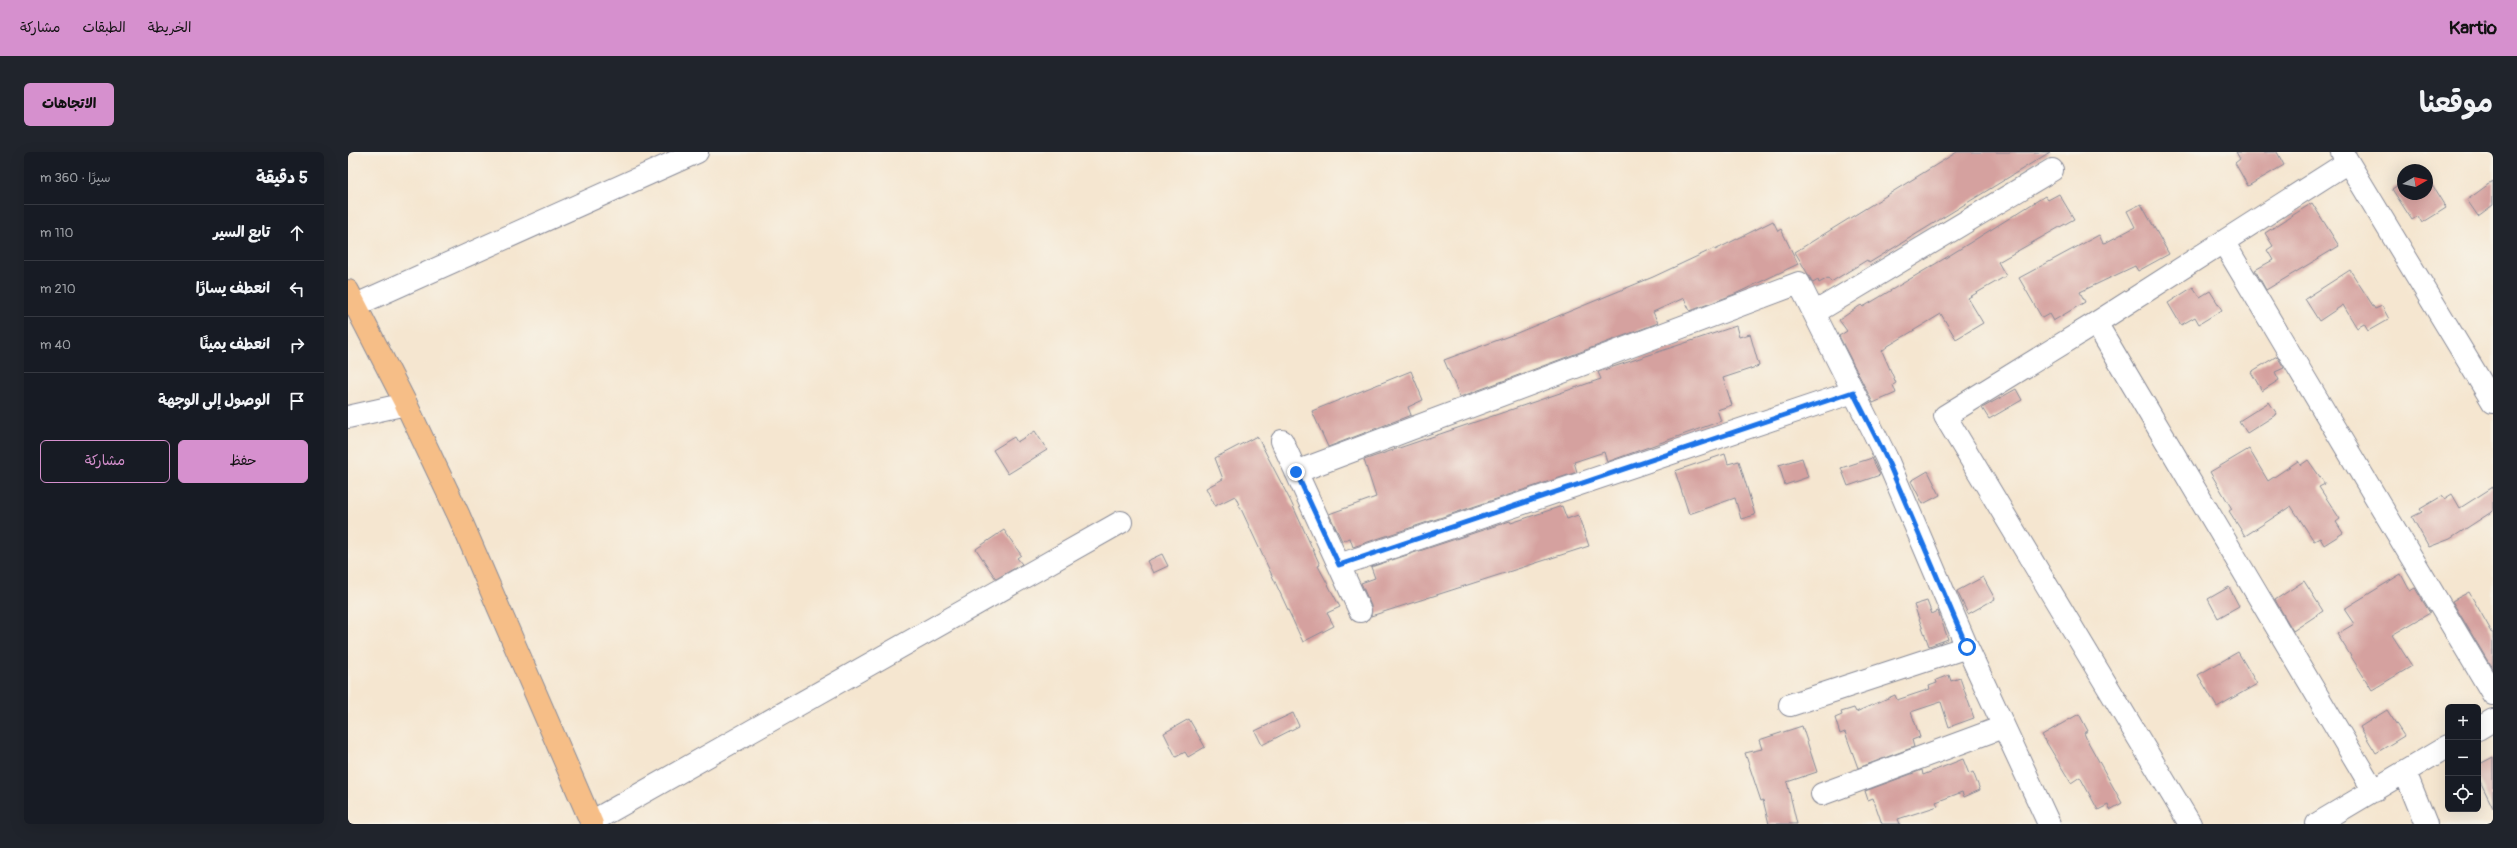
<!DOCTYPE html>
<html lang="ar">
<meta charset="utf-8">
<style>
:root{--surface:#171b24;--page:#20242c;--text:#f1f3f6;--muted:#9ea1a6;--line:#363941;--accent:#d690ce}
body{margin:0;font-family:Pangolin,"Playpen Sans Arabic",sans-serif;background:var(--page);color:var(--text);direction:rtl}
.controls{position:absolute;right:12px;bottom:12px;display:grid;overflow:hidden;border-radius:6px;box-shadow:0 4px 16px #0002}
.controls button{width:36px;height:36px;display:grid;place-items:center;padding:0;border:0;border-bottom:1px solid var(--line);background:var(--surface);color:var(--text);font:20px sans-serif}
.compass{position:absolute;left:2049px;top:12px;width:36px;height:36px;border-radius:50%;background:var(--surface);box-shadow:0 4px 16px #0002;rotate:81deg}
.stop{position:absolute;width:12px;height:12px;margin:-9px;border:3px solid #1a73e8;border-radius:50%;background:#fff}
.stop.end{background:#1a73e8;border-color:#fff;box-shadow:0 1px 4px #0008}
.list{margin:0;padding:0;list-style:none}
h2{display:flex;justify-content:space-between;align-items:center;height:52px;margin:0;padding:0 16px;font-size:17px}
h2 small{font-size:13px;font-weight:400;color:var(--muted)}
.list li{display:grid;grid-template-columns:26px 1fr auto;gap:12px;align-items:center;box-sizing:border-box;height:56px;padding:0 16px;border-top:1px solid var(--line)}
.list b{display:block;font-size:15px;white-space:nowrap}
.list em{font-size:13px;font-style:normal;color:var(--muted)}
.actions{display:flex;gap:8px;padding:12px 16px}
.actions a{flex:1;padding:9px 0;border:1px solid var(--accent);border-radius:6px;text-align:center;font-size:14px;color:var(--accent)}
.actions .main{background:var(--accent);color:#111}
.icon{flex:none;width:22px;height:22px;fill:none;stroke:currentColor;stroke-width:2;stroke-linecap:round;stroke-linejoin:round}
.map{position:relative;flex:none;width:2145px;height:672px;overflow:hidden;direction:ltr;border-radius:6px}
header{display:flex;align-items:center;gap:24px;box-sizing:border-box;height:56px;padding:0 20px;background:var(--accent);color:#111}
header strong{font-size:19px}
nav{display:flex;gap:22px;margin-inline-start:auto;font-size:14px}
.intro{display:flex;align-items:center;justify-content:space-between;box-sizing:border-box;height:96px;padding:0 24px}
h1{margin:0;font-size:28px}
.button{padding:10px 18px;border-radius:6px;background:var(--accent);color:#111;font-size:14px;font-weight:700}
main{display:flex;gap:24px;padding:0 24px}
aside{flex:1;background:var(--surface);border-radius:6px;box-shadow:0 4px 16px #0002}
.map>svg:first-child{display:block}
.building{fill:#d5a19f}
.lines{fill:none;stroke-linecap:round;stroke-linejoin:round}
.minor-casing{stroke:#888a97;stroke-width:24}
.major-casing{stroke:#888a97;stroke-width:24}
.minor{stroke:#fff;stroke-width:22}
.major{stroke:#f6be87;stroke-width:22}
.route{stroke:#1a73e8;stroke-width:5}
</style>
<header>
<strong>Kartio</strong>
<nav><a>الخريطة</a><a>الطبقات</a><a>مشاركة</a></nav>
</header>
<div class="intro"><h1>موقعنا</h1><a class="button">الاتجاهات</a></div>
<main>
<div class="map">
<svg width="2145" height="672" viewBox="0 0 2145 672">
<rect width="100%" height="100%" fill="#f7f3e8"/>
<filter id="ink" filterUnits="userSpaceOnUse"><feTurbulence type="fractalNoise" baseFrequency=".025" numOctaves="2"/><feDisplacementMap in="SourceGraphic" scale="8" xChannelSelector="R" yChannelSelector="G"/><feConvolveMatrix kernelMatrix="1 2 1 2 8 2 1 2 1" color-interpolation-filters="sRGB"/></filter>
<filter id="wash" filterUnits="userSpaceOnUse"><feTurbulence type="fractalNoise" baseFrequency=".012" numOctaves="4" result="noise"/><feDisplacementMap in="SourceGraphic" scale="16" xChannelSelector="R" yChannelSelector="G"/><feGaussianBlur stdDeviation="0.9" result="paint"/><feColorMatrix in="noise" values="0 0 0 0 0 0 0 0 0 0 0 0 0 0 0 0 0 1.4 0 .05"/><feComposite in="paint" operator="in"/></filter>
<g filter="url(#wash)">
<rect width="100%" height="100%" fill="#f5e6d0"/>
<g id="blocks">
<!-- building -->
<path class="building" d="M 1609,0 L 1702,0 L 1521,111 L 1519,108 L 1483,130 L 1480,126 L 1471,131 L 1470,128 L 1465,131 L 1447,100 Z
M 1888,0 L 1929,0 L 1936,13 L 1900,34 L 1887,11 L 1892,7 Z
M 2079,25 L 2098,56 L 2074,71 L 2070,64 L 2064,68 L 2044,37 L 2055,30 L 2055,42 L 2079,42 Z
M 2145,29 L 2145,53 L 2130,64 L 2119,48 Z
M 1711,42 L 1726,67 L 1650,110 L 1658,124 L 1620,146 L 1635,171 L 1608,187 L 1593,162 L 1540,194 L 1534,199 L 1548,231 L 1545,233 L 1548,241 L 1525,251 L 1491,184 L 1499,179 L 1491,168 L 1513,153 L 1515,155 L 1599,105 L 1697,44 L 1700,48 Z
M 1964,51 L 1991,94 L 1918,138 L 1907,118 L 1925,108 L 1919,98 L 1925,94 L 1917,81 Z
M 1793,52 L 1821,102 L 1790,119 L 1787,114 L 1732,140 L 1737,150 L 1705,169 L 1701,162 L 1694,166 L 1671,126 L 1751,83 L 1755,91 L 1759,90 L 1787,75 L 1779,59 Z
M 1425,69 L 1430,79 L 1433,77 L 1450,112 L 1387,142 L 1342,159 L 1336,146 L 1305,160 L 1310,171 L 1112,245 L 1096,208 L 1169,181 L 1305,125 L 1367,96 L 1367,98 Z
M 2002,118 L 2027,157 L 2034,154 L 2041,167 L 2020,179 L 2016,172 L 2009,176 L 1995,153 L 1971,169 L 1957,147 Z
M 1845,135 L 1852,145 L 1862,139 L 1874,158 L 1851,172 L 1847,165 L 1833,173 L 1820,151 Z
M 1388,174 L 1391,185 L 1402,182 L 1411,214 L 1375,226 L 1384,253 L 1369,258 L 1373,269 L 1259,310 L 1256,300 L 1226,310 L 1229,320 L 1005,395 L 1002,386 L 994,389 L 981,362 L 1028,345 L 1016,308 L 1253,227 L 1250,220 Z
M 1929,204 L 1936,216 L 1927,220 L 1931,228 L 1914,239 L 1903,220 Z
M 1063,219 L 1075,248 L 1060,255 L 1063,263 L 980,295 L 964,259 Z
M 1668,237 L 1674,248 L 1641,267 L 1634,256 Z
M 1921,250 L 1929,262 L 1899,281 L 1891,269 Z
M 687,279 L 699,298 L 660,322 L 645,298 L 666,285 L 669,290 Z
M 909,284 L 943,350 L 972,413 L 970,414 L 992,455 L 979,461 L 986,474 L 955,490 L 887,344 L 867,354 L 858,336 L 875,327 L 867,306 Z
M 1901,297 L 1920,329 L 1950,309 L 1953,313 L 1960,308 L 1977,332 L 1971,335 L 1992,367 L 1988,370 L 1995,381 L 1976,393 L 1972,386 L 1966,389 L 1943,354 L 1897,384 L 1881,359 L 1884,357 L 1862,320 Z
M 1377,302 L 1380,312 L 1391,309 L 1407,363 L 1393,367 L 1387,346 L 1341,362 L 1327,319 Z
M 1454,306 L 1460,325 L 1437,333 L 1431,313 Z
M 1524,306 L 1532,323 L 1500,334 L 1493,316 Z
M 1580,319 L 1592,343 L 1575,352 L 1563,329 Z
M 2145,335 L 2145,359 L 2102,387 L 2081,395 L 2064,365 L 2074,360 L 2072,357 L 2094,344 L 2096,347 L 2104,342 L 2112,356 Z
M 1214,354 L 1219,367 L 1230,363 L 1241,394 L 1023,464 L 1023,454 L 1013,431 L 1027,426 L 1023,415 L 1162,369 L 1163,371 Z
M 656,378 L 673,403 L 669,406 L 674,412 L 648,427 L 628,397 Z
M 814,402 L 820,414 L 805,421 L 799,409 Z
M 2053,422 L 2062,439 L 2067,436 L 2082,461 L 2044,483 L 2064,514 L 2024,538 L 1989,482 L 2006,472 L 1996,457 Z
M 1635,425 L 1647,447 L 1620,462 L 1609,439 Z
M 1956,429 L 1975,459 L 1945,479 L 1927,448 Z
M 1881,435 L 1891,454 L 1870,466 L 1860,447 Z
M 2121,440 L 2145,482 L 2145,518 L 2104,449 Z
M 1579,449 L 1584,462 L 1590,459 L 1600,487 L 1581,494 L 1566,453 Z
M 1890,500 L 1909,532 L 1869,555 L 1850,523 Z
M 1601,523 L 1603,529 L 1612,526 L 1626,566 L 1601,575 L 1593,550 L 1563,560 L 1572,585 L 1564,588 L 1566,595 L 1510,616 L 1497,580 L 1492,582 L 1487,566 L 1494,563 L 1493,560 L 1506,556 L 1508,560 L 1547,543 L 1549,548 L 1582,537 L 1581,534 L 1589,531 L 1588,528 Z
M 2039,558 L 2056,584 L 2028,601 L 2012,575 Z
M 945,561 L 951,574 L 914,593 L 907,579 Z
M 1731,562 L 1740,579 L 1736,581 L 1739,588 L 1774,651 L 1762,658 L 1760,653 L 1750,658 L 1732,625 L 1723,631 L 1694,583 Z
M 841,567 L 857,595 L 840,605 L 837,600 L 828,605 L 816,581 Z
M 1454,574 L 1469,620 L 1439,630 L 1449,672 L 1421,672 L 1415,648 L 1413,649 L 1397,601 L 1414,597 L 1411,588 Z
M 2145,605 L 2145,656 L 2130,625 L 2130,613 Z
M 1615,607 L 1621,622 L 1625,620 L 1632,638 L 1616,645 L 1614,640 L 1588,650 L 1590,654 L 1550,667 L 1552,672 L 1534,672 L 1525,646 L 1520,648 L 1517,639 L 1574,618 L 1575,623 Z"/>
</g>
</g>
<g filter="url(#ink)">
<use href="#blocks" fill-opacity="0" stroke="#888a97" stroke-width="1"/>
<g class="lines">
<defs>
<path id="minor" d="M 1994,0 L 2145,250
M 1876,91 L 2145,542
M 8,153 L 349,0
M 1466,161 L 1704,18
M 1748,171 L 2026,639
M 0,265 L 58,252
M 934,289 L 1012,459
M 948,320 L 1451,131 L 1538,305 L 1619,495 L 1701,672
M 991,413 L 1505,240
M 1442,553 L 1619,495
M 2130,577 L 2145,568
M 2057,620 L 2078,672
M 1474,642 L 1655,575
M 243,670 L 773,370
M 1842,672 L 1597,264 L 1748,171 L 2000,10
M 1969,672 L 2100,594"/>
<path id="major" d="M 0,139 L 58,252 L 111,364 L 244,672"/>
</defs>
<!-- minor casing -->
<use href="#minor" class="minor-casing"/>
<!-- major casing -->
<use href="#major" class="major-casing"/>
<!-- minor -->
<use href="#minor" class="minor"/>
<!-- major -->
<use href="#major" class="major"/>
</g>
</g>
<g class="lines" filter="url(#ink)">
<!-- route -->
<path class="route" d="M 948,320 L 991,413 L 1505,240 L 1538,305 L 1619,495"/>
</g>
</svg>
<div class="controls">
<button>+</button>
<button>−</button>
<button><svg class="icon" aria-label="locate" viewBox="0 0 24 24"><circle cx="12" cy="12" r="6"/><path d="M12 2v4M12 18v4M2 12h4M18 12h4"/></svg></button>
</div>
<svg class="compass" viewBox="-18 -18 36 36"><path d="M0-13l5 13h-10z" fill="#e53935"/><path d="M0 13l5-13h-10z" fill="#9ea1a6"/></svg>
<div class="stop" style="left:1619px;top:495px"></div>
<div class="stop end" style="left:948px;top:320px"></div>
</div>
<aside>
<h2>5 دقيقة<small>سيرًا · 360 m</small></h2>
<ul class="list">
<li><svg class="icon" aria-label="ahead" viewBox="0 0 24 24"><path d="M12 20V5M6 11l6-6 6 6"/></svg><div><b>تابع السير</b></div><em>110 m</em></li>
<li><svg class="icon" aria-label="left" viewBox="0 0 24 24"><path d="M17 20v-9H6M10 6l-5 5 5 5"/></svg><div><b>انعطف يسارًا</b></div><em>210 m</em></li>
<li><svg class="icon" aria-label="right" viewBox="0 0 24 24"><path d="M7 20v-9h11M14 6l5 5-5 5"/></svg><div><b>انعطف يمينًا</b></div><em>40 m</em></li>
<li><svg class="icon" aria-label="arrive" viewBox="0 0 24 24"><path d="M6 21V4h12l-3 4 3 4H6"/></svg><div><b>الوصول إلى الوجهة</b></div></li>
</ul>
<div class="actions"><a class="main">حفظ</a><a>مشاركة</a></div>
</aside>
</main>
